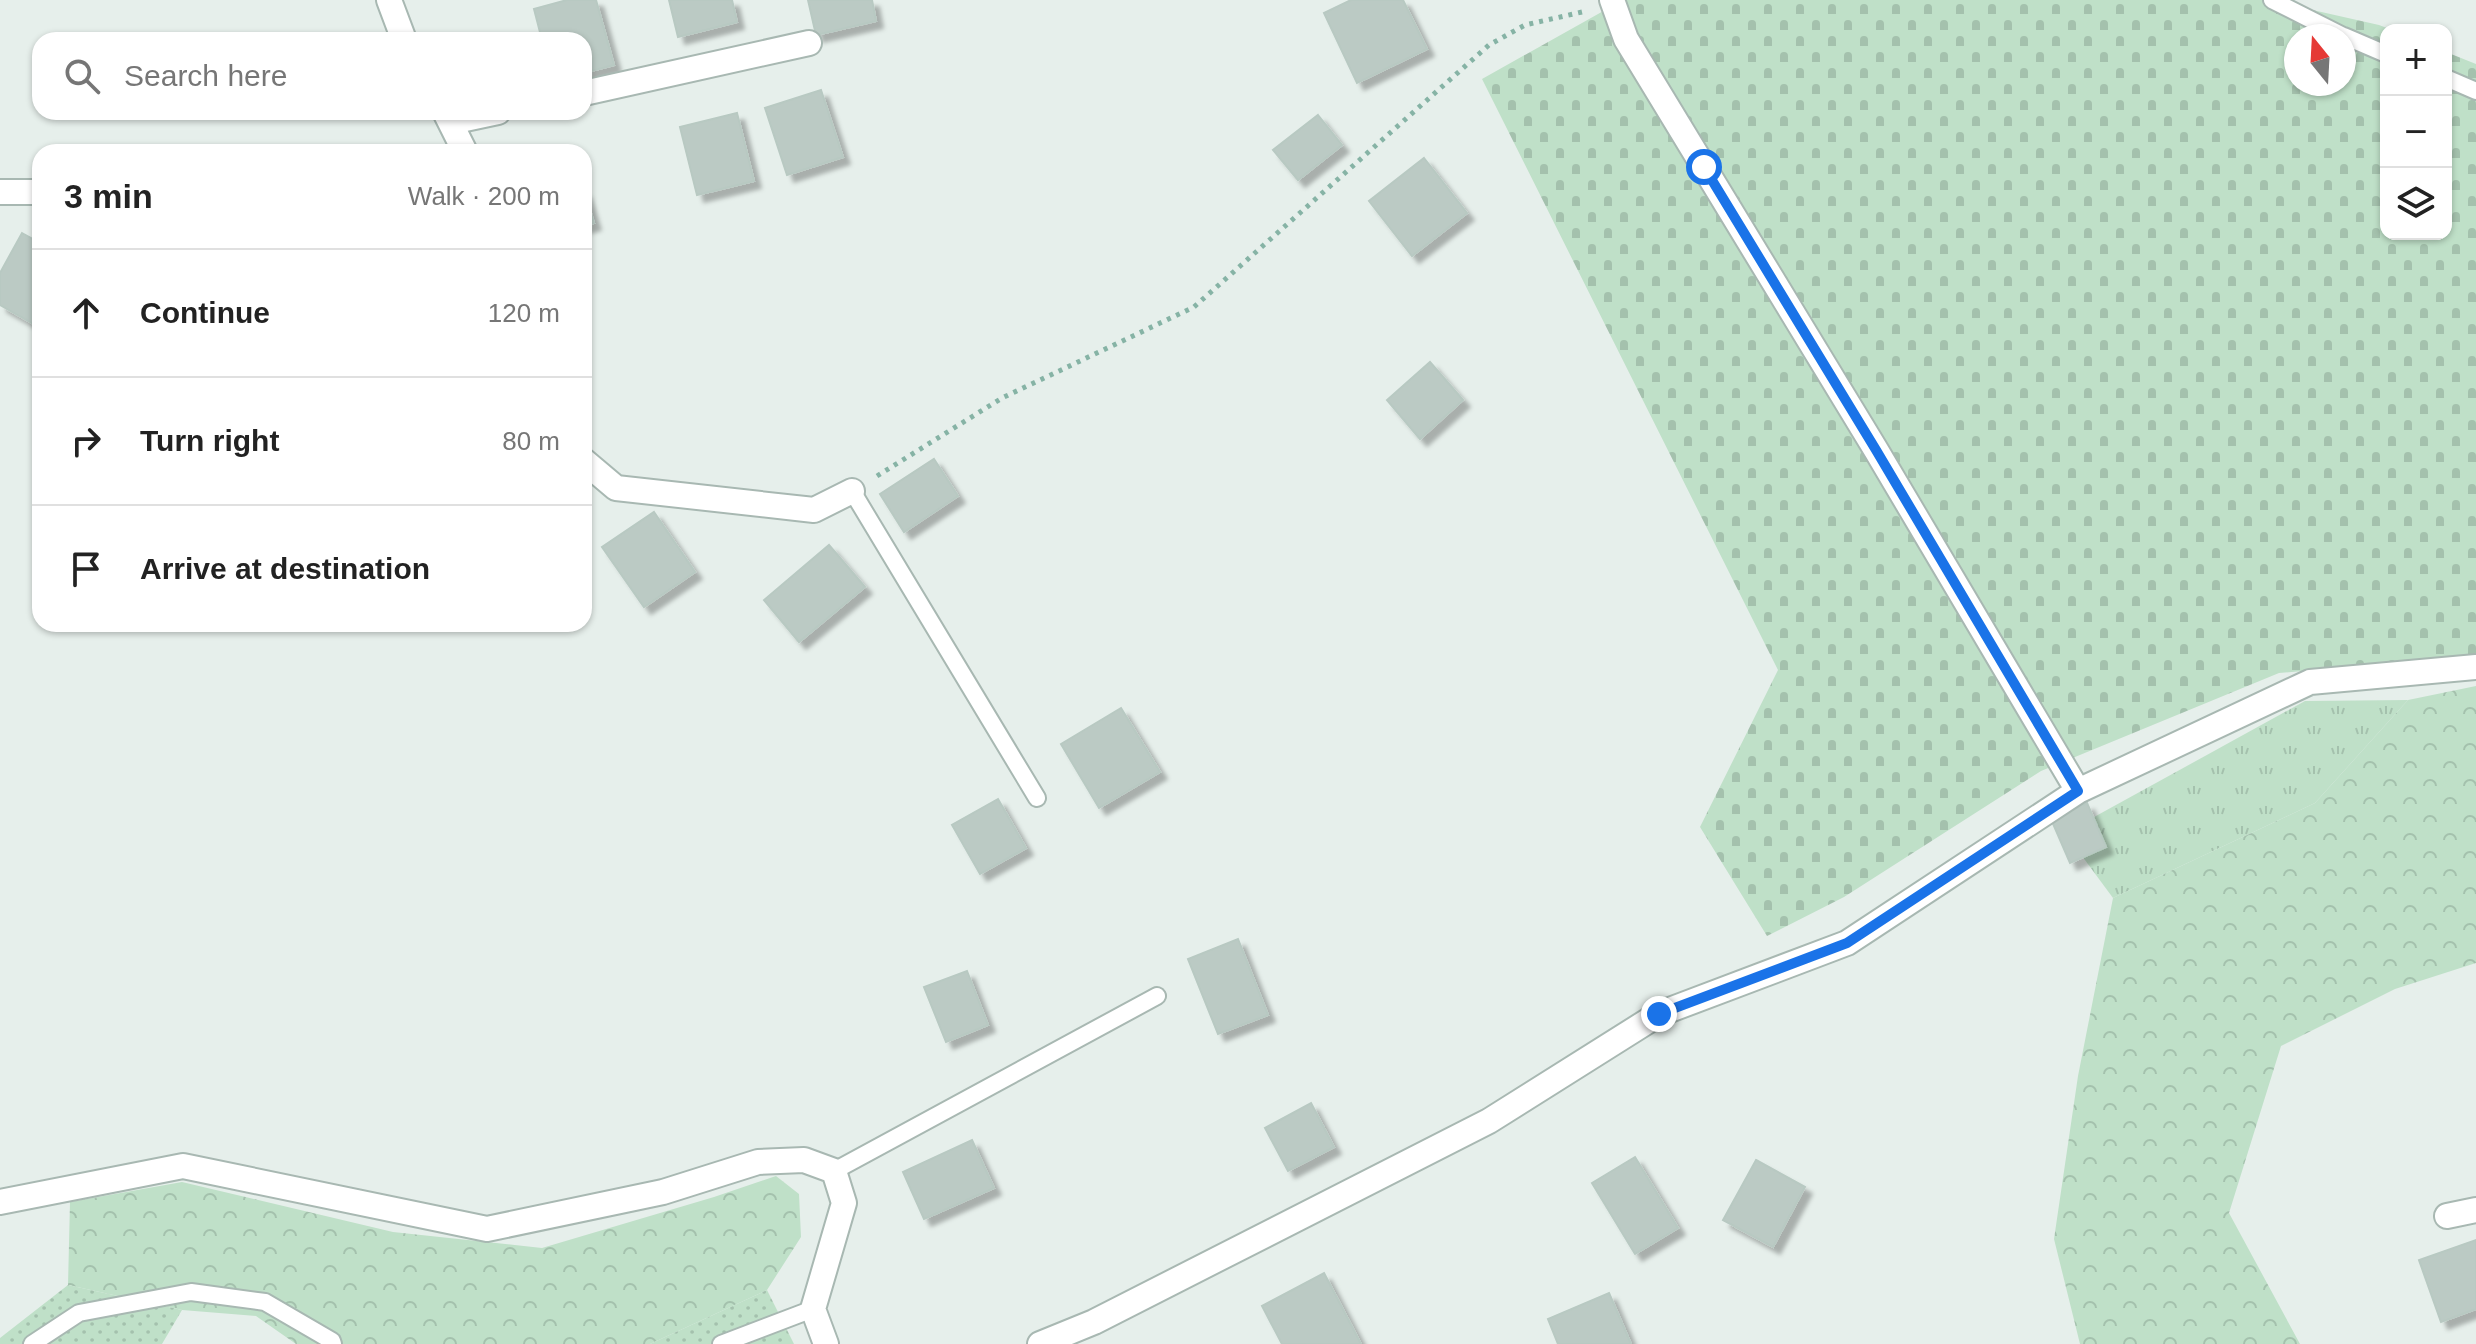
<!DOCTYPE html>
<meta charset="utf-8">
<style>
:root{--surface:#fff;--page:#f6f6f6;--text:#222;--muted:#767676;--line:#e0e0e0}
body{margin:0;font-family:Helvetica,sans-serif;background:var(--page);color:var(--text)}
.controls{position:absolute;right:24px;top:24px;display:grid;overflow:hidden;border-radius:16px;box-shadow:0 2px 6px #0004}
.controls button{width:72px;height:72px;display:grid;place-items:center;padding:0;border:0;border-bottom:2px solid var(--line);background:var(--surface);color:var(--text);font:40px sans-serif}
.compass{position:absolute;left:2284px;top:24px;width:72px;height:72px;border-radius:50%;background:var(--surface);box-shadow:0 2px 6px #0004;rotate:342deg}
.stop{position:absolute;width:24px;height:24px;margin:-18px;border:6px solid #1a73e8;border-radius:50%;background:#fff}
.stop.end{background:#1a73e8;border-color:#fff;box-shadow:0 2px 8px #0008}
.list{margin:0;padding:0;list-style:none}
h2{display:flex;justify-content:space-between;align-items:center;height:104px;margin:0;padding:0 32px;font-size:34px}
h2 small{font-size:26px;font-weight:400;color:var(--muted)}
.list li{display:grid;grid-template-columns:52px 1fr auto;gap:24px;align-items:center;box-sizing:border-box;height:128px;padding:0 32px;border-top:2px solid var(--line)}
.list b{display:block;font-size:30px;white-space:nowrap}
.list em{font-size:26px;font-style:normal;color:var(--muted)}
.icon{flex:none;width:44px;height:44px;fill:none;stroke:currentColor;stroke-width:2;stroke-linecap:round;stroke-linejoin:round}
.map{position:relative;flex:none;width:2476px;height:1344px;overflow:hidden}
.search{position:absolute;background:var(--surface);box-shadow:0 2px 6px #0004;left:32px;top:32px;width:560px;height:88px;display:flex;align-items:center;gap:20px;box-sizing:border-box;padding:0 28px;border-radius:24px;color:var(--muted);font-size:30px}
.panel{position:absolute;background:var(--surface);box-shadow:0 2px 6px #0004;left:32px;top:144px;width:560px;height:488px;border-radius:24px}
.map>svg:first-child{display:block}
.grass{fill:url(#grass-tufts)}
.forest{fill:url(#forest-crowns)}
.cemetery{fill:url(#cemetery-stones);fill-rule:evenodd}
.garden{fill:url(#garden-dots)}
.building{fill:#bbcac4;stroke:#b8c9c2;stroke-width:2;filter:url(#shadow)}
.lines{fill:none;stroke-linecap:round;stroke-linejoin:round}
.service-casing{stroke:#a8b8b2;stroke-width:20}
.minor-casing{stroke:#a8b8b2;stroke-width:28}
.path{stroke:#86b3a5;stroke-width:5;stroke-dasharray:4 6;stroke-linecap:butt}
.service{stroke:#fff;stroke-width:16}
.minor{stroke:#fff;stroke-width:24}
.route{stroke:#1a73e8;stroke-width:10}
</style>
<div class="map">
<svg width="2476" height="1344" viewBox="0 0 2476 1344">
<defs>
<pattern id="grass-tufts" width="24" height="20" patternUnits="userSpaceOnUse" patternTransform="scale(2)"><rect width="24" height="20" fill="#bfe0c8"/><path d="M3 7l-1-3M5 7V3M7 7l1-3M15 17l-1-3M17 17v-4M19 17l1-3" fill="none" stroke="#a4c1ad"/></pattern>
<pattern id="forest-crowns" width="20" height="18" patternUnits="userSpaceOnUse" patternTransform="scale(2)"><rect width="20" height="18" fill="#bfe0c8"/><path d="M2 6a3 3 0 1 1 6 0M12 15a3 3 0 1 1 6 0" fill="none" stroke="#a4c1ad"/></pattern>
<pattern id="cemetery-stones" width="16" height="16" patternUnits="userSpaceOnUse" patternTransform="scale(2)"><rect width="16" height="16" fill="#bfe0c8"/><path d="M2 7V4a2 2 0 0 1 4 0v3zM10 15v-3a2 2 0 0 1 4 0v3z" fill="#a4c1ad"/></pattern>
<pattern id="garden-dots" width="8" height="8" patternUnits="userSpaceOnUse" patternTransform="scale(2)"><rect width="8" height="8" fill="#bfe0c8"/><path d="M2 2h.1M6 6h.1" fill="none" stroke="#a4c1ad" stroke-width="1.8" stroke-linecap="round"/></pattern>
<filter id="shadow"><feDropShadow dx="7" dy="7" stdDeviation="2" flood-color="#0004"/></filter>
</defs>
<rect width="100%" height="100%" fill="#e6efeb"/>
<!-- grass -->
<path class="grass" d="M 2408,700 L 2315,803 L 2113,898 L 2065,833 L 2305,701 Z"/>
<!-- forest -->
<path class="forest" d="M 2476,686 L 2476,963 L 2395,989 L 2281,1046 L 2229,1213 L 2300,1344 L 2080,1344 L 2054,1239 L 2078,1076 L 2113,898 L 2315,803 L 2408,700 Z
M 776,1176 L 799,1194 L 801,1237 L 767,1290 L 650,1344 L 296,1344 L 256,1316 L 182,1310 L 68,1285 L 70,1202 L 182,1182 L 393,1232 L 542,1248 L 714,1197 Z"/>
<!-- cemetery -->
<path class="cemetery" d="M 1623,0 L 2268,0 L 2379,25 L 2392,30 L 2386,30 L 2386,234 L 2446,234 L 2446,52 L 2476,64 L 2476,656 L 2279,673 L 2041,771 L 1844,897 L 1767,936 L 1700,827 L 1778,670 L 1482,79 ZM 2296,36 L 2344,36 L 2344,84 L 2296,84 Z"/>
<!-- garden -->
<path class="garden" d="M 68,1285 L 182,1310 L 162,1344 L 0,1344 L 0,1338 Z
M 767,1290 L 794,1344 L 650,1344 Z"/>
<!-- building -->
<path class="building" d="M 567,0 L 596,0 L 614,65 L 584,73 L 584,40 L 542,40 L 534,9 Z
M 669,0 L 732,0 L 737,22 L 678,37 Z
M 808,0 L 872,0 L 876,21 L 816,35 Z
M 1351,0 L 1403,0 L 1427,49 L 1357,83 L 1324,13 Z
M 821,90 L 843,157 L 787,175 L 765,108 Z
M 737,113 L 754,181 L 697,195 L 680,127 Z
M 1318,115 L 1342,145 L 1298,180 L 1273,150 Z
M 1424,158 L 1467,213 L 1412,256 L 1369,201 Z
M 584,190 L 594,223 L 584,226 Z
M 22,233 L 40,243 L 39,327 L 0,305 L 0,273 Z
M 1430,362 L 1463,400 L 1420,439 L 1387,400 Z
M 934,459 L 958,496 L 904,532 L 880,494 Z
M 654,512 L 695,572 L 644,607 L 602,547 Z
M 829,545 L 865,587 L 799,642 L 764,600 Z
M 1121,708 L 1160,772 L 1099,808 L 1061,744 Z
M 998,799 L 1026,848 L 980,874 L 952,825 Z
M 2087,803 L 2106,847 L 2070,863 L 2051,819 Z
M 1238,939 L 1268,1015 L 1218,1034 L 1188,959 Z
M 967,971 L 988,1025 L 946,1042 L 924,987 Z
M 1311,1103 L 1334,1147 L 1288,1171 L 1265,1128 Z
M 972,1140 L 994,1188 L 924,1219 L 903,1172 Z
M 1635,1157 L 1678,1228 L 1635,1254 L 1592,1183 Z
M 1756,1160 L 1805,1187 L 1773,1247 L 1723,1220 Z
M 2476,1240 L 2476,1309 L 2441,1322 L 2419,1260 Z
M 1324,1273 L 1361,1344 L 1282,1344 L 1262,1306 Z
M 1609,1293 L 1631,1344 L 1558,1344 L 1548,1319 Z"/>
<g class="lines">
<defs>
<path id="service" d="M 2272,0 L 2343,36
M 2344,36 L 2386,54
M 2446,78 L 2476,91
M 852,491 L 1037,798
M 834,1171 L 1157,996
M 32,1344 L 79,1313 L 191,1292 L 265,1302 L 332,1341 L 333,1344
M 721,1344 L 813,1309"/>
<path id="minor" d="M 389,0 L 404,40
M 1612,0 L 1626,39 L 1876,450 L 2078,791
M 584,93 L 809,43
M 445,112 L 465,152
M 451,122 L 498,112
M 0,192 L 40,192
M 584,461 L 616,488 L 814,510 L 852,491
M 0,1202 L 183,1166 L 487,1229 L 663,1192 L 758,1162 L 804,1160 L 834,1171 L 844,1203 L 813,1309 L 826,1344
M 2447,1216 L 2476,1210
M 1040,1344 L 1094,1322 L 1489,1121 L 1659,1014 L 1847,943 L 2078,791 L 2310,682 L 2476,667"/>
</defs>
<!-- service casing -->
<use href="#service" class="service-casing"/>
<!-- minor casing -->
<use href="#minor" class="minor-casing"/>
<!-- path -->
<path class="path" d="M 877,476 L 1002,398 L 1194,307 L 1489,45 L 1525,25 L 1582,12"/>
<!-- service -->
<use href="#service" class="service"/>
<!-- minor -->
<use href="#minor" class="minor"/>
</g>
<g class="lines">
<!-- route -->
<path class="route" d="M 1659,1014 L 1847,943 L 2078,791 L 1876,450 L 1704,167"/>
</g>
</svg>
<div class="controls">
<button>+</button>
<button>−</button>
<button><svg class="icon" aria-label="layers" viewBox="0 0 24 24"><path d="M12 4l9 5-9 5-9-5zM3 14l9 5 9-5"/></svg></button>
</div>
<svg class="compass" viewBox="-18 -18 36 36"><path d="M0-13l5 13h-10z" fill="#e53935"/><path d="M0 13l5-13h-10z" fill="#767676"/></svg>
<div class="stop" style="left:1704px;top:167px"></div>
<div class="stop end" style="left:1659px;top:1014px"></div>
<div class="search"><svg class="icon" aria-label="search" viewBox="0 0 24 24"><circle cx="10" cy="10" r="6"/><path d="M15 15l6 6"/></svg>Search here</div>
<section class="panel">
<h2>3 min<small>Walk · 200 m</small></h2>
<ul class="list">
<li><svg class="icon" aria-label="ahead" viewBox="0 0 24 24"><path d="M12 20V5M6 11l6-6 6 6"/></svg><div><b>Continue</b></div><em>120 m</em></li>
<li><svg class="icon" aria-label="right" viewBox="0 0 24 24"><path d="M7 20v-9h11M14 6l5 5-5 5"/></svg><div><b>Turn right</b></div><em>80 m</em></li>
<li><svg class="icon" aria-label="arrive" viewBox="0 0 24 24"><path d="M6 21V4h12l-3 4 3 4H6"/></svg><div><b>Arrive at destination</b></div></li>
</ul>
</section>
</div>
